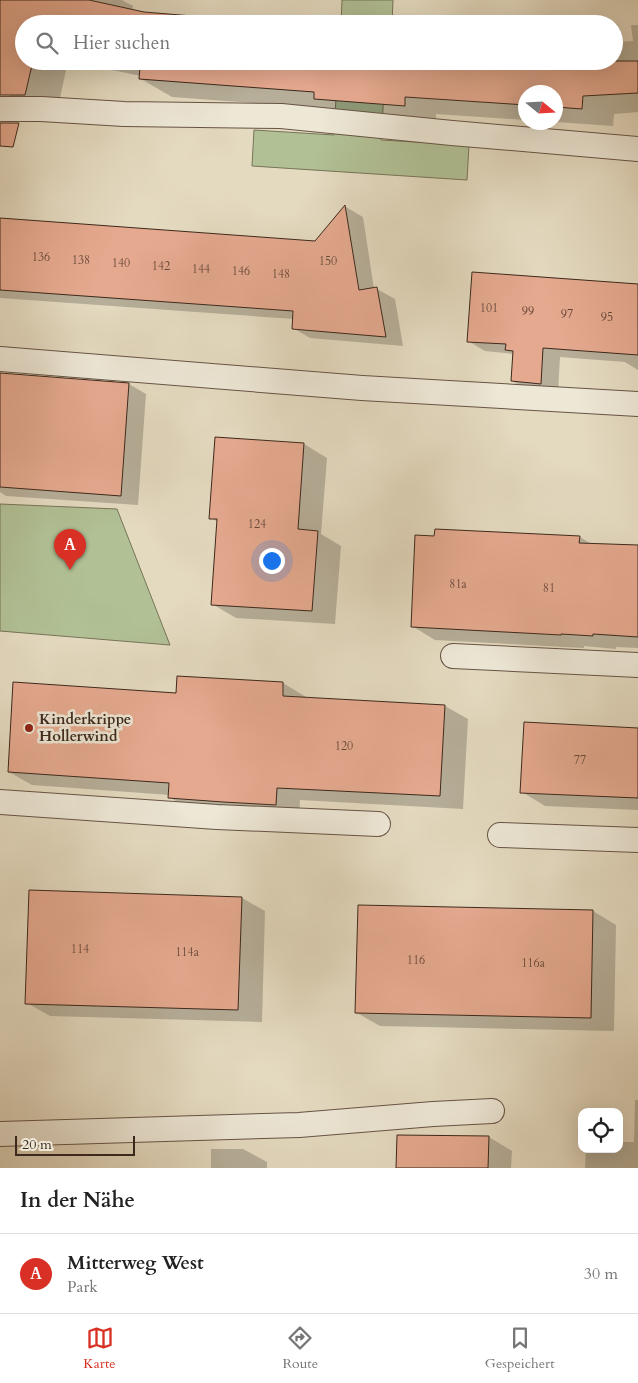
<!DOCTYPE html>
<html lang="de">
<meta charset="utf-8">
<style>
:root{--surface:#fff;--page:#f6f6f6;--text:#222;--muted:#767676;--line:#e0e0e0;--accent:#d93025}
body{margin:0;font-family:Cardo,serif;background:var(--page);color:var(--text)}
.controls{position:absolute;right:15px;bottom:15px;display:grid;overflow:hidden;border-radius:10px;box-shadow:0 5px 20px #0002}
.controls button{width:45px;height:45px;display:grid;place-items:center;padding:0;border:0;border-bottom:1px solid var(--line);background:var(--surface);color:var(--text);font:25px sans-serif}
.compass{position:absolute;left:518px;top:85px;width:45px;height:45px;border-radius:50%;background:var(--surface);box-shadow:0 5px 20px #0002;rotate:108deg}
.scale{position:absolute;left:15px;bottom:12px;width:120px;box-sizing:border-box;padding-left:5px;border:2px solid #3d281c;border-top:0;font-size:14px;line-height:18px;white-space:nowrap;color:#3d281c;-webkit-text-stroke:4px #ede7d6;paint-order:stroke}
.you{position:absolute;left:271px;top:560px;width:18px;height:18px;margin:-12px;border:4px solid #fff;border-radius:50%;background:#1a73e8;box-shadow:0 0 0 8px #1a73e833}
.badge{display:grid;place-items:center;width:32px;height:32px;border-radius:50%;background:var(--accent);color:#fff;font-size:16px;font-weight:700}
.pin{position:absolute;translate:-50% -41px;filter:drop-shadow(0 1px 2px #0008)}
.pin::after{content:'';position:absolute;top:26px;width:18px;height:15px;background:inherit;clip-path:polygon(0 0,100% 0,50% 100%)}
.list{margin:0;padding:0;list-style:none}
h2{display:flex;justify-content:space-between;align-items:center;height:65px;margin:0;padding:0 20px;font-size:21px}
h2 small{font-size:16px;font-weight:400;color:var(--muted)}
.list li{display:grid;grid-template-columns:32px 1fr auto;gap:15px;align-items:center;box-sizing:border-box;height:80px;padding:0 20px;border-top:1px solid var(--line)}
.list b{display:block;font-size:19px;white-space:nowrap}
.list p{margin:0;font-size:16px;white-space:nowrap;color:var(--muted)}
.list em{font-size:16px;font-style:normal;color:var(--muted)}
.icon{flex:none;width:28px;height:28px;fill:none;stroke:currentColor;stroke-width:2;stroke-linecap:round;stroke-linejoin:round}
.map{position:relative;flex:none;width:638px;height:1168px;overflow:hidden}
.search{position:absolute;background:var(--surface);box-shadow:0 5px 20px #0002;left:15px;right:15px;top:15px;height:55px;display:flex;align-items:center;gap:12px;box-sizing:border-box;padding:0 18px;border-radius:28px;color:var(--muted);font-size:19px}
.sheet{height:145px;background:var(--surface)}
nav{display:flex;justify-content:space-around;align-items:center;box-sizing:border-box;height:70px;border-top:1px solid var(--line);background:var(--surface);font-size:14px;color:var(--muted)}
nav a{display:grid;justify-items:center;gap:2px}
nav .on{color:var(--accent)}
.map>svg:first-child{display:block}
.park{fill:#b1c095;stroke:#777458}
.shadow{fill:#0003}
.building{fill:#e5a98f;stroke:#3d281c}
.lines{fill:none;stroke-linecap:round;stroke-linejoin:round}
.service-casing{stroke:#675445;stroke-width:26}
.service{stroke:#ede7d6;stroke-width:24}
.poi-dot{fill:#8f2418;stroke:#ede7d6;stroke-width:2}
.labels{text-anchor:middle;stroke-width:5;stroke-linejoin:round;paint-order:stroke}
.number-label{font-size:12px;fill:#674839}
.poi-label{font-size:15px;font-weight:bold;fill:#3d281c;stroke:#ede7d6;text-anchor:start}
</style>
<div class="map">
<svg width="638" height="1168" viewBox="0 0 638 1168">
<rect width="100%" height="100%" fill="#e4dac0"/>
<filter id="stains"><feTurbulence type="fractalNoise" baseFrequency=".004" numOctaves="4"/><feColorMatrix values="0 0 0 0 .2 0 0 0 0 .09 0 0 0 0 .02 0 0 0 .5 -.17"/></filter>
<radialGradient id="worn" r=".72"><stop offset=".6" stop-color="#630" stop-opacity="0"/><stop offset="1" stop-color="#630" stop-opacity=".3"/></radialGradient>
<!-- park -->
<path class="park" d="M 342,0 L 393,0 L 392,24 L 341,24 Z
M 338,61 L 386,61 L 381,140 L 469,145 L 467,180 L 252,166 L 254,130 L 334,135 Z
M 0,504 L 117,509 L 170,645 L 0,631 Z"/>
<!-- shadow -->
<path class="shadow" d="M 0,0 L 122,0 L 133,6 L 132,11 L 144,13 L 230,20 L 315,24 L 24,24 L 24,61 L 614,61 L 614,42 L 633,41 L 631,25 L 638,25 L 638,112 L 614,114 L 613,126 L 556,122 L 556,92 L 526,92 L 526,120 L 436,114 L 436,123 L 346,116 L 334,109 L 172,97 L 141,79 L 141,76 L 68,61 L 58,107 L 22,102 L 0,90 Z
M 346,207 L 363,217 L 374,289 L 377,289 L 395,299 L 403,346 L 310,338 L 293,328 L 294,319 L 0,298 L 0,219 L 316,242 Z
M 638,286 L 638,370 L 625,362 L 560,357 L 558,393 L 529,391 L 512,381 L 514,354 L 485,351 L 468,341 Z
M 0,373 L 129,384 L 146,394 L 138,505 L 6,496 L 0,492 Z
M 304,444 L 327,458 L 321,534 L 341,546 L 335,624 L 236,618 L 212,604 L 218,522 L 211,518 Z
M 580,537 L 593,545 L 638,546 L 638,648 L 616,647 L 616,649 L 584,646 L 584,648 L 435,640 L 412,626 Z
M 283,683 L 306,697 L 306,699 L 445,706 L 468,719 L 463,809 L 300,800 L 299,818 L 193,811 L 169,797 L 170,795 L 32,785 L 9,772 L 177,694 Z
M 638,729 L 638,810 L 545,806 L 522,792 Z
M 242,898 L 265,911 L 262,1022 L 50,1016 L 27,1003 Z
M 593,911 L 616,925 L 614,1031 L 380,1026 L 357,1013 Z
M 635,1100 L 638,1100 L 638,1168 L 585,1168 L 586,1149 L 619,1149 L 619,1142 L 634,1142 Z
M 398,1136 L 489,1137 L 512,1151 L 511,1168 L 397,1168 Z
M 211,1149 L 243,1149 L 267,1162 L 267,1168 L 211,1168 Z"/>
<!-- building -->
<path class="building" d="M 0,0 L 89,0 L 144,12 L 229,19 L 229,17 L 334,24 L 24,24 L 24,61 L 33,61 L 25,95 L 0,95 Z
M 119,61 L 638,61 L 638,93 L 583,96 L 582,109 L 556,107 L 556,92 L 526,92 L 526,105 L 405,97 L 405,106 L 314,99 L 314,92 L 139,79 L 140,66 Z
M 0,123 L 19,123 L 13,147 L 0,146 Z
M 345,205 L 359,290 L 377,287 L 386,337 L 292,329 L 293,311 L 0,290 L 0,218 L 315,241 Z
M 472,272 L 638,284 L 638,355 L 543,348 L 541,384 L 511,381 L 513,351 L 505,350 L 506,344 L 467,342 Z
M 0,373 L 129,383 L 121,496 L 0,487 Z
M 215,437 L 304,443 L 298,529 L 318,531 L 312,611 L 211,605 L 217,519 L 209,519 Z
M 435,529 L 580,536 L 579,543 L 638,545 L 638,637 L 593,634 L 593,636 L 561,634 L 561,635 L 411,627 L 415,535 L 434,536 Z
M 177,676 L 283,682 L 283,696 L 445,705 L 440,796 L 277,788 L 276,805 L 223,802 L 168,798 L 169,783 L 8,772 L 13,682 L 176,693 Z
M 524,722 L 638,728 L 638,798 L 520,793 Z
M 29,890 L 242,897 L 238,1010 L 25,1004 Z
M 358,905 L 593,910 L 591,1018 L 355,1013 Z
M 397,1135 L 489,1136 L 488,1168 L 396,1168 Z"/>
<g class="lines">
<defs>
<path id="service" d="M 0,109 L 41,109 L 124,114 L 281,116 L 452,133 L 638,149
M 0,359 L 362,388 L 638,404
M 453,656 L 638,665
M 0,802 L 217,817 L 378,824
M 500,835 L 638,840
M 0,1134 L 299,1125 L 433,1114 L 492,1111"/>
</defs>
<!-- service casing -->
<use href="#service" class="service-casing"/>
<!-- service -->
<use href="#service" class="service"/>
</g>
<!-- markers -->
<circle class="poi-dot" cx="29" cy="728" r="5"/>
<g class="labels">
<!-- number labels -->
<g class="number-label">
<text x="41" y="261">136</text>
<text x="81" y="264">138</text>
<text x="328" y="265">150</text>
<text x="121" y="267">140</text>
<text x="161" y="270">142</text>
<text x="201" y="273">144</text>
<text x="241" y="275">146</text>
<text x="281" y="278">148</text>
<text x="489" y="312">101</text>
<text x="528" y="315">99</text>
<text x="567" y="318">97</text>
<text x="607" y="321">95</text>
<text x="257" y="528">124</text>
<text x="458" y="588">81a</text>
<text x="549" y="592">81</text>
<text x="344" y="750">120</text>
<text x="580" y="764">77</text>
<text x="80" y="953">114</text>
<text x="187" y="956">114a</text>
<text x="416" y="964">116</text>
<text x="533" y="967">116a</text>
</g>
<!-- poi labels -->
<g class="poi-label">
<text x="39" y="724">Kinderkrippe<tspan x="39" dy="17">Hollerwind</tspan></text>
</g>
</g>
<rect width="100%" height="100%" filter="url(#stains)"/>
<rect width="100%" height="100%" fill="url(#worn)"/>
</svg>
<div class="controls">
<button><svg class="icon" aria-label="locate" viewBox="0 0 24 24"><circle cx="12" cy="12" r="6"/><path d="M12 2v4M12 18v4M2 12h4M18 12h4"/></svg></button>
</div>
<svg class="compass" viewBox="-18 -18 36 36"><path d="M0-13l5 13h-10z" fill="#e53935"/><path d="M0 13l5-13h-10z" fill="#767676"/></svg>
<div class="scale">20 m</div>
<div class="you"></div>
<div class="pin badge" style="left:70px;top:570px">A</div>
<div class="search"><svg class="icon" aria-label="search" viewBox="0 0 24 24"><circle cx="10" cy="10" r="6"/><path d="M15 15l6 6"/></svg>Hier suchen</div>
</div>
<section class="sheet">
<h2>In der Nähe<small></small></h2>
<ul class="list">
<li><span class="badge">A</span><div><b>Mitterweg West</b><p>Park</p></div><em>30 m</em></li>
</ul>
</section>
<nav>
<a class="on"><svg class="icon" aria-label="map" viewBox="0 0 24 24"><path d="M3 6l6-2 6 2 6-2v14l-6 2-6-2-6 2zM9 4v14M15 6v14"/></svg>Karte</a>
<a><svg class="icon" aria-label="directions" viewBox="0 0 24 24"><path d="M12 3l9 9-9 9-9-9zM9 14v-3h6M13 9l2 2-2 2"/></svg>Route</a>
<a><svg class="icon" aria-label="saved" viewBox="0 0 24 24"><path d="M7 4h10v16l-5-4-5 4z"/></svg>Gespeichert</a>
</nav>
